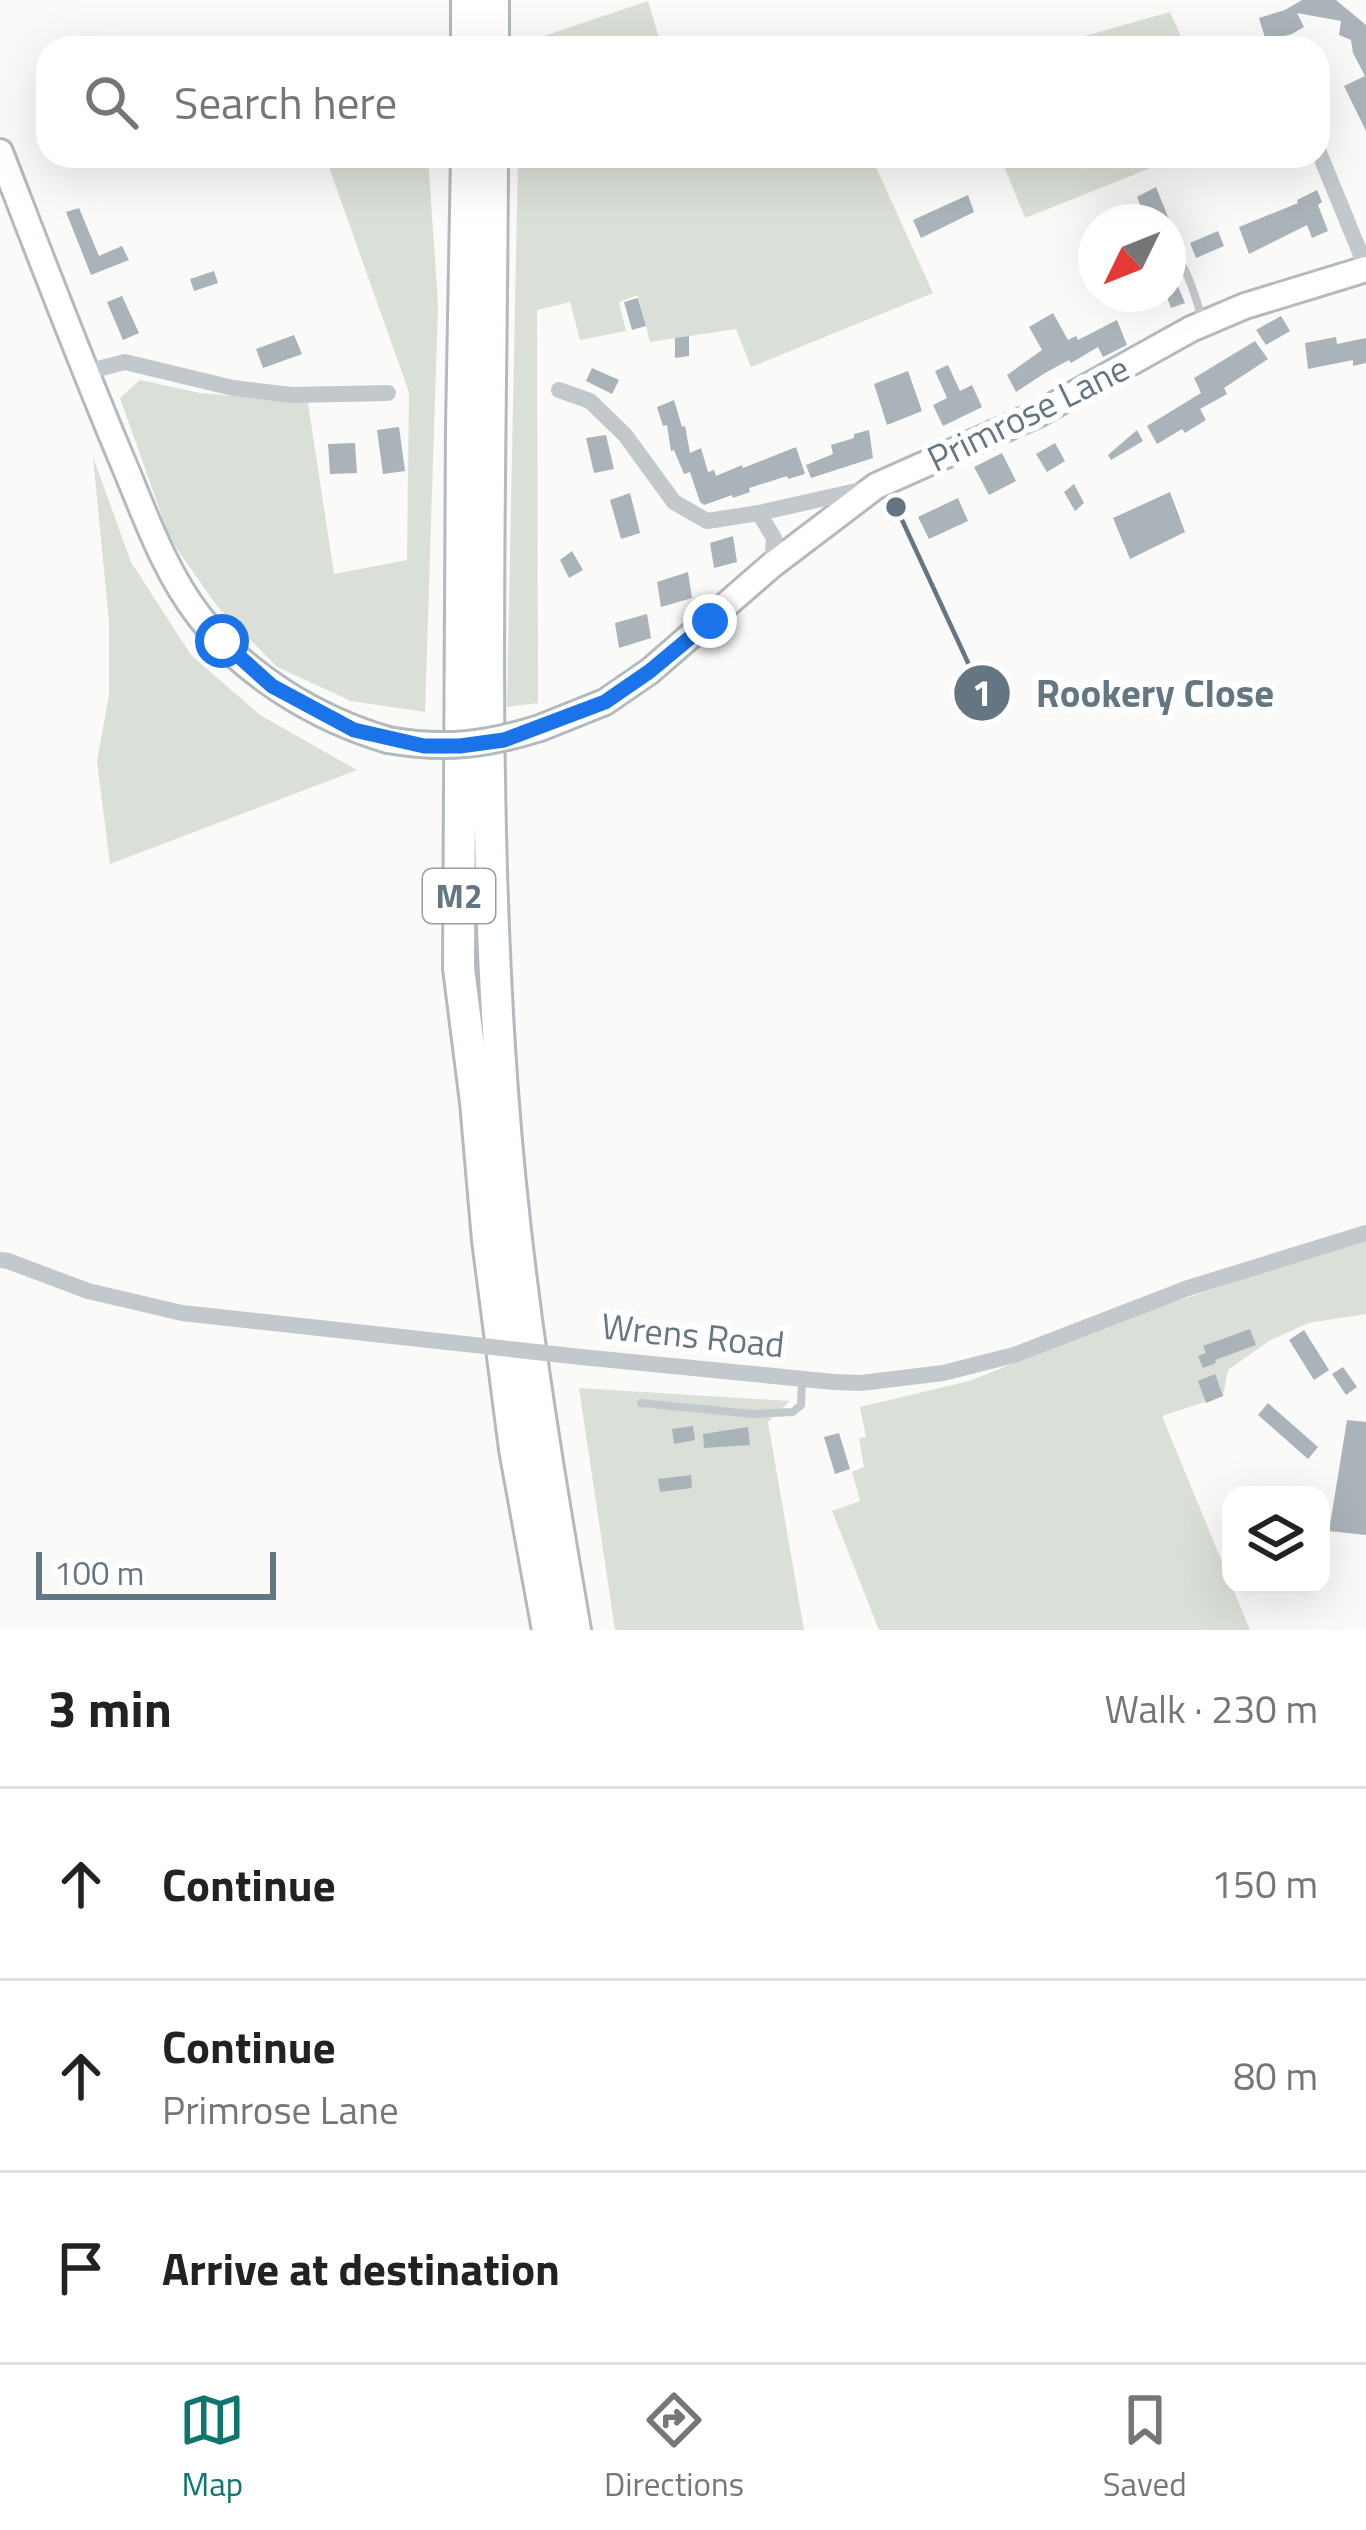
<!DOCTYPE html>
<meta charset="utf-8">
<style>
:root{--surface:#fff;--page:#f2f2f2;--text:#222;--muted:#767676;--line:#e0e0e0;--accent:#0f766e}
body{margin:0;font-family:"Titillium Web",sans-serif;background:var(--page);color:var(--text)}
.controls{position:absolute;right:36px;bottom:36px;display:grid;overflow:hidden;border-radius:24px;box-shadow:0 12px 48px #0002}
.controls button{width:108px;height:108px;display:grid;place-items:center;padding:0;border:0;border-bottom:3px solid var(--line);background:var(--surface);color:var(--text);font:60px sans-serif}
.compass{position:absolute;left:1078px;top:204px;width:108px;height:108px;border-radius:50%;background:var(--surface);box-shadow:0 12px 48px #0002;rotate:227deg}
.scale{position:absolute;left:36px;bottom:30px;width:240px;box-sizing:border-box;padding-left:12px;border:6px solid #657683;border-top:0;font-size:33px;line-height:42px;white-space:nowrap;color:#657683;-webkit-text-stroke:9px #fff;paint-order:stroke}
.stop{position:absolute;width:36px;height:36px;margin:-27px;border:9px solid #1a73e8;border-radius:50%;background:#fff}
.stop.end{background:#1a73e8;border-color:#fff;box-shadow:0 3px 12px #0008}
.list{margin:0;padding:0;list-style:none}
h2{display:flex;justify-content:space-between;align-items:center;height:156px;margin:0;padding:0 48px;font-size:51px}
h2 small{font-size:39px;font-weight:400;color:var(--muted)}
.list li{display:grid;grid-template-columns:78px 1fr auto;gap:36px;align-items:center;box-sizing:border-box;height:192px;padding:0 48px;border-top:3px solid var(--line)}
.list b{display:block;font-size:45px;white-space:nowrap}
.list p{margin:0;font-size:39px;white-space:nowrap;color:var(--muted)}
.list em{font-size:39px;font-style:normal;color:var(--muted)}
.icon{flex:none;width:66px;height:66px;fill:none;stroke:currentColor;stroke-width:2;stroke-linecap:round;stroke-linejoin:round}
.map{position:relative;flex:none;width:1366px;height:1630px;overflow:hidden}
.search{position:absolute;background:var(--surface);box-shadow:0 12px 48px #0002;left:36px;right:36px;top:36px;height:132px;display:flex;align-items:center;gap:30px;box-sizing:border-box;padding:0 42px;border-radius:36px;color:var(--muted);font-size:45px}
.sheet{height:732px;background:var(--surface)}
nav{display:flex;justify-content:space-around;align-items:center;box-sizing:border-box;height:168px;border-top:3px solid var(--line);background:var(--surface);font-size:33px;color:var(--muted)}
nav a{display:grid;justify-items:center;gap:6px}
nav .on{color:var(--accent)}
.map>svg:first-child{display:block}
.green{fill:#dadfd7}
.building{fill:#aab3b9}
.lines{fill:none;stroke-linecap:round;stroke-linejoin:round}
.secondary-casing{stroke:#b3babf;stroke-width:30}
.highway-casing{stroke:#b4b9bd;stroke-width:36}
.lane{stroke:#c3c8cc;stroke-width:8}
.street{stroke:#c3c8cc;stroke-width:16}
.secondary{stroke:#fff;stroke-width:24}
.highway{stroke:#fff;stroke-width:30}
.secondary-bridge-casing{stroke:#b3babf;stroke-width:30;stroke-linecap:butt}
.street-bridge{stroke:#c3c8cc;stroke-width:16}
.secondary-bridge{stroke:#fff;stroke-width:24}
.route{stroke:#1a73e8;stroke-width:15}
.labels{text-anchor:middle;stroke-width:12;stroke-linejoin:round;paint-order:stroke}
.shield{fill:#fff;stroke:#939fa8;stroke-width:3}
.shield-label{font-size:33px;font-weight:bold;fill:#657683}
.street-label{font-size:36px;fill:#657683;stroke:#fff}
.leader{fill:none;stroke:#657683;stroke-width:4.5}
.callout-dot{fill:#657683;stroke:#fff;stroke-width:4.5}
.mark-label{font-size:36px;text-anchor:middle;font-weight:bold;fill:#fff}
.callout-label{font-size:39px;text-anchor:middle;font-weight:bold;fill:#657683;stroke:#fff;stroke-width:12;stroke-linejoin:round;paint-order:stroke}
</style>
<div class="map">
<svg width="1366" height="1630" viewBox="0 0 1366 1630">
<rect width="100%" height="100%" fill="#fafaf8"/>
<!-- green -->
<path class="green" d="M 648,1 L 662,48 L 520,48 L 520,44 Z
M 1170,12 L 1186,48 L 1042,48 Z
M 325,156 L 428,156 L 438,305 L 425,712 L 351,701 L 277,667 L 217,606 L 170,539 L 120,398 L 140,380 L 200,393 L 308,403 L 334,574 L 407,560 L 409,392 Z
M 518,156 L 871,156 L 933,293 L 751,367 L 736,329 L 650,342 L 638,295 L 619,302 L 626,331 L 580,340 L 570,302 L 537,310 L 538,703 L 507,707 Z
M 1000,156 L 1181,156 L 1025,218 Z
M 93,457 L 131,562 L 191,655 L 260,715 L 357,770 L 110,864 L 97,761 L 109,695 L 109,621 Z
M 1366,1237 L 1366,1314 L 1308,1323 L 1269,1341 L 1228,1370 L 1223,1396 L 1162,1416 L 1250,1630 L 879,1630 L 832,1511 L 860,1501 L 852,1472 L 864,1467 L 859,1438 L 866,1437 L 860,1407 L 969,1381 L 1119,1321 Z
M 579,1388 L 790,1401 L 768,1422 L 804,1630 L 615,1630 Z"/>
<!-- building -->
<path class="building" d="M 1302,0 L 1336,0 L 1366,25 L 1366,131 L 1344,86 L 1365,76 L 1353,53 L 1351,40 L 1339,35 L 1341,21 L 1297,13 L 1304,27 L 1292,34 L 1266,41 L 1259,18 L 1285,10 Z
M 1156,187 L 1170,222 L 1147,222 L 1137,197 Z
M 1317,190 L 1322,202 L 1318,205 L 1328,231 L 1312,238 L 1307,225 L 1249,254 L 1239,227 L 1298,203 L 1297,200 Z
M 968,195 L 974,212 L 921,238 L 913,220 Z
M 79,208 L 99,256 L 122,246 L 129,260 L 91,275 L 66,212 Z
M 1218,231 L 1224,246 L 1196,258 L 1190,243 Z
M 1168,263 L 1185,303 L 1171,308 L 1168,300 Z
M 214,271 L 218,283 L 194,291 L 190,279 Z
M 122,296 L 139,333 L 123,340 L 107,302 Z
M 638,298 L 646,326 L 632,330 L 624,302 Z
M 1053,313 L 1068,340 L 1076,336 L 1078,340 L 1117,320 L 1127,345 L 1103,357 L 1098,347 L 1071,363 L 1069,360 L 1045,373 L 1016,392 L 1007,375 L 1042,350 L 1029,327 Z
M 1281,316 L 1290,331 L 1266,345 L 1256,330 Z
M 294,335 L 302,354 L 263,368 L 256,349 Z
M 689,336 L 689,356 L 675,358 L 675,338 Z
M 1336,337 L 1337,344 L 1366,338 L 1366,363 L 1353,366 L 1353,360 L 1308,369 L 1305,343 Z
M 1255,341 L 1268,359 L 1224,388 L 1227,394 L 1200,409 L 1206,420 L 1185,433 L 1182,429 L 1157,444 L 1147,426 L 1201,393 L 1194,378 Z
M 948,365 L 960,391 L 972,385 L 982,407 L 943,426 L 933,405 L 947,398 L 935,371 Z
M 592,368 L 619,380 L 612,394 L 586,381 Z
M 908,371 L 922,411 L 887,425 L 874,384 Z
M 674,400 L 682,427 L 685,426 L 690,453 L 701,448 L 708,472 L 714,470 L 716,476 L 742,465 L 743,468 L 796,447 L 805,474 L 788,479 L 787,476 L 749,488 L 750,492 L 733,498 L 732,495 L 704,505 L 700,502 L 690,472 L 684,474 L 674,450 L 671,451 L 667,425 L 663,426 L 657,407 Z
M 399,427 L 405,471 L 383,474 L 377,430 Z
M 869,430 L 873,458 L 811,478 L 806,465 L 833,454 L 831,445 L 854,438 L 854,434 Z
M 1137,430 L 1143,441 L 1111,460 L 1108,455 Z
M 606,435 L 614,469 L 594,473 L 586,438 Z
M 355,443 L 357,473 L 330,474 L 328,444 Z
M 1055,443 L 1065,461 L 1047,472 L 1036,454 Z
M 1002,453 L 1016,481 L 989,495 L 974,467 Z
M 1074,484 L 1084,503 L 1075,511 L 1064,492 Z
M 1170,492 L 1185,532 L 1130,559 L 1113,518 Z
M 630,493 L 640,533 L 621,539 L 610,500 Z
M 958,498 L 968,521 L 929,539 L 918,517 Z
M 733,536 L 737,562 L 714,568 L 710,543 Z
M 572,551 L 583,570 L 569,578 L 560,560 Z
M 688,572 L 692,598 L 661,607 L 657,582 Z
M 647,614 L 651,638 L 619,648 L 615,623 Z
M 1250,1329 L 1256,1345 L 1215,1360 L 1216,1363 L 1203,1368 L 1198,1356 L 1206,1353 L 1203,1346 Z
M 1304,1330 L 1329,1370 L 1314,1380 L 1289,1340 Z
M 1343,1367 L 1357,1387 L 1346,1395 L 1332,1374 Z
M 1215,1374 L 1223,1396 L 1206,1403 L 1198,1381 Z
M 1268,1403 L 1318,1447 L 1308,1459 L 1258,1415 Z
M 1347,1420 L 1366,1422 L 1366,1535 L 1329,1531 Z
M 693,1426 L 695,1440 L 674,1444 L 672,1429 Z
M 748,1427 L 750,1445 L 704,1448 L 703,1434 Z
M 839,1433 L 850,1469 L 835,1474 L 824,1437 Z
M 691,1475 L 692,1488 L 660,1492 L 658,1479 Z"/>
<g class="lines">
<defs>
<path id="secondary" d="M 0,152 C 40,255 79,358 122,460 C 144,512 164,571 199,616 C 245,676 317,719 388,740
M 540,728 L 605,702 L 650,671 L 772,565 L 876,486 L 1040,413 L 1191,329 L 1245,306 L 1366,269"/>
<path id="highway" d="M 467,0 L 467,48
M 493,48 L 493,0
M 467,156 L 462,427 L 459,968 L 476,1102 L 488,1240 L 515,1449 L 548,1630
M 492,156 C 491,467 479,780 502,1091 C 515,1272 544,1451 575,1630"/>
</defs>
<!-- secondary casing -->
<use href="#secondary" class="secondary-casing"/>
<!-- highway casing -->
<use href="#highway" class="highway-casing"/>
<!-- lane -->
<path class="lane" d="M 1168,248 C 1188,265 1193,292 1202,317
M 641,1403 L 752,1414 L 793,1412 L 801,1405 L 802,1380"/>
<!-- street -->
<path class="street" d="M 1318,150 L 1366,267
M 86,372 L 125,362 L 233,388 L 292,395 L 388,393
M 559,390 L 590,401 L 625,435 L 674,502 L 707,521 L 759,513 L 870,488
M 759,513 L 774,538 L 772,565
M 0,1260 L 8,1261 L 88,1291 L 182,1313 L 429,1340
M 581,1357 L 834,1382 L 861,1383 L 943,1373 L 1014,1355 L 1188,1288 L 1366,1233"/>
<!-- secondary -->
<use href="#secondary" class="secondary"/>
<!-- highway -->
<use href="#highway" class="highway"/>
<defs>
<path id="secondary-bridge" d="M 388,740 C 445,750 486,745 540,728"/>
</defs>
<!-- secondary-bridge casing -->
<use href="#secondary-bridge" class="secondary-bridge-casing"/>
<!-- street-bridge -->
<path class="street-bridge" d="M 429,1340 L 581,1357"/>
<!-- secondary-bridge -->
<use href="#secondary-bridge" class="secondary-bridge"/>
</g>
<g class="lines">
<!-- route -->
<path class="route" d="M 222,641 L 272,686 L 354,730 L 424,746 L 460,746 L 504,740 L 605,702 L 650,671 L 710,621"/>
</g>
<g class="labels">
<!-- shield labels -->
<rect class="shield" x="423" y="869" width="72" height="54" rx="9"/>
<g class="shield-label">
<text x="459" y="908">M2</text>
</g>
<!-- street labels -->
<g class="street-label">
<text transform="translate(1028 413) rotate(-26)" y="13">Primrose Lane</text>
<text transform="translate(693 1335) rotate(6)" y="13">Wrens Road</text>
</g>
</g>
<!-- callouts -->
<path class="leader" d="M896 507L982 693"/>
<g class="callout-dot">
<circle cx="896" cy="507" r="12"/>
<circle cx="982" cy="693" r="30"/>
</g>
<g class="mark-label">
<text x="982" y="706">1</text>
</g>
<g class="callout-label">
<text x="1155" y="707">Rookery Close</text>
</g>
</svg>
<div class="controls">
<button><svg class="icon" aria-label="layers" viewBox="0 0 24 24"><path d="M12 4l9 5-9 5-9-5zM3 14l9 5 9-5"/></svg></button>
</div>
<svg class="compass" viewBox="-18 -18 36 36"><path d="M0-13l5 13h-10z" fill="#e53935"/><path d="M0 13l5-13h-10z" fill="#767676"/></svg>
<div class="scale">100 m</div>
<div class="stop" style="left:222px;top:641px"></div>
<div class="stop end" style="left:710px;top:621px"></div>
<div class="search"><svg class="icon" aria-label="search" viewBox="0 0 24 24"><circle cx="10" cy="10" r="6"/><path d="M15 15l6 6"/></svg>Search here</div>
</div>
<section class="sheet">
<h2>3 min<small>Walk · 230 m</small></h2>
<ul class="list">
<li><svg class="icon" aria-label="ahead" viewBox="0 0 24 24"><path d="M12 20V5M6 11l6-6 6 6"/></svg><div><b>Continue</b></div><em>150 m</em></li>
<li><svg class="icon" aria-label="ahead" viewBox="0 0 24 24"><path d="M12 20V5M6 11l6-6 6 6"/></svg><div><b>Continue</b><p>Primrose Lane</p></div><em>80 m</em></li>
<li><svg class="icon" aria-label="arrive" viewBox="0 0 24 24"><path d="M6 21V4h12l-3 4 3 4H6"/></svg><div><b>Arrive at destination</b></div></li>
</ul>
</section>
<nav>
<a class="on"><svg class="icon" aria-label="map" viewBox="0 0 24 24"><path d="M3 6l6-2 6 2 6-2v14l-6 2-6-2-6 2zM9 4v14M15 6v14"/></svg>Map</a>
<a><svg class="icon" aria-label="directions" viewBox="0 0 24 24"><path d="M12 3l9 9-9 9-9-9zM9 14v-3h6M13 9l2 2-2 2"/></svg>Directions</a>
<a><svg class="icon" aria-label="saved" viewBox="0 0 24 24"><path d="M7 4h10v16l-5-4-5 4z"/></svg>Saved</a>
</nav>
